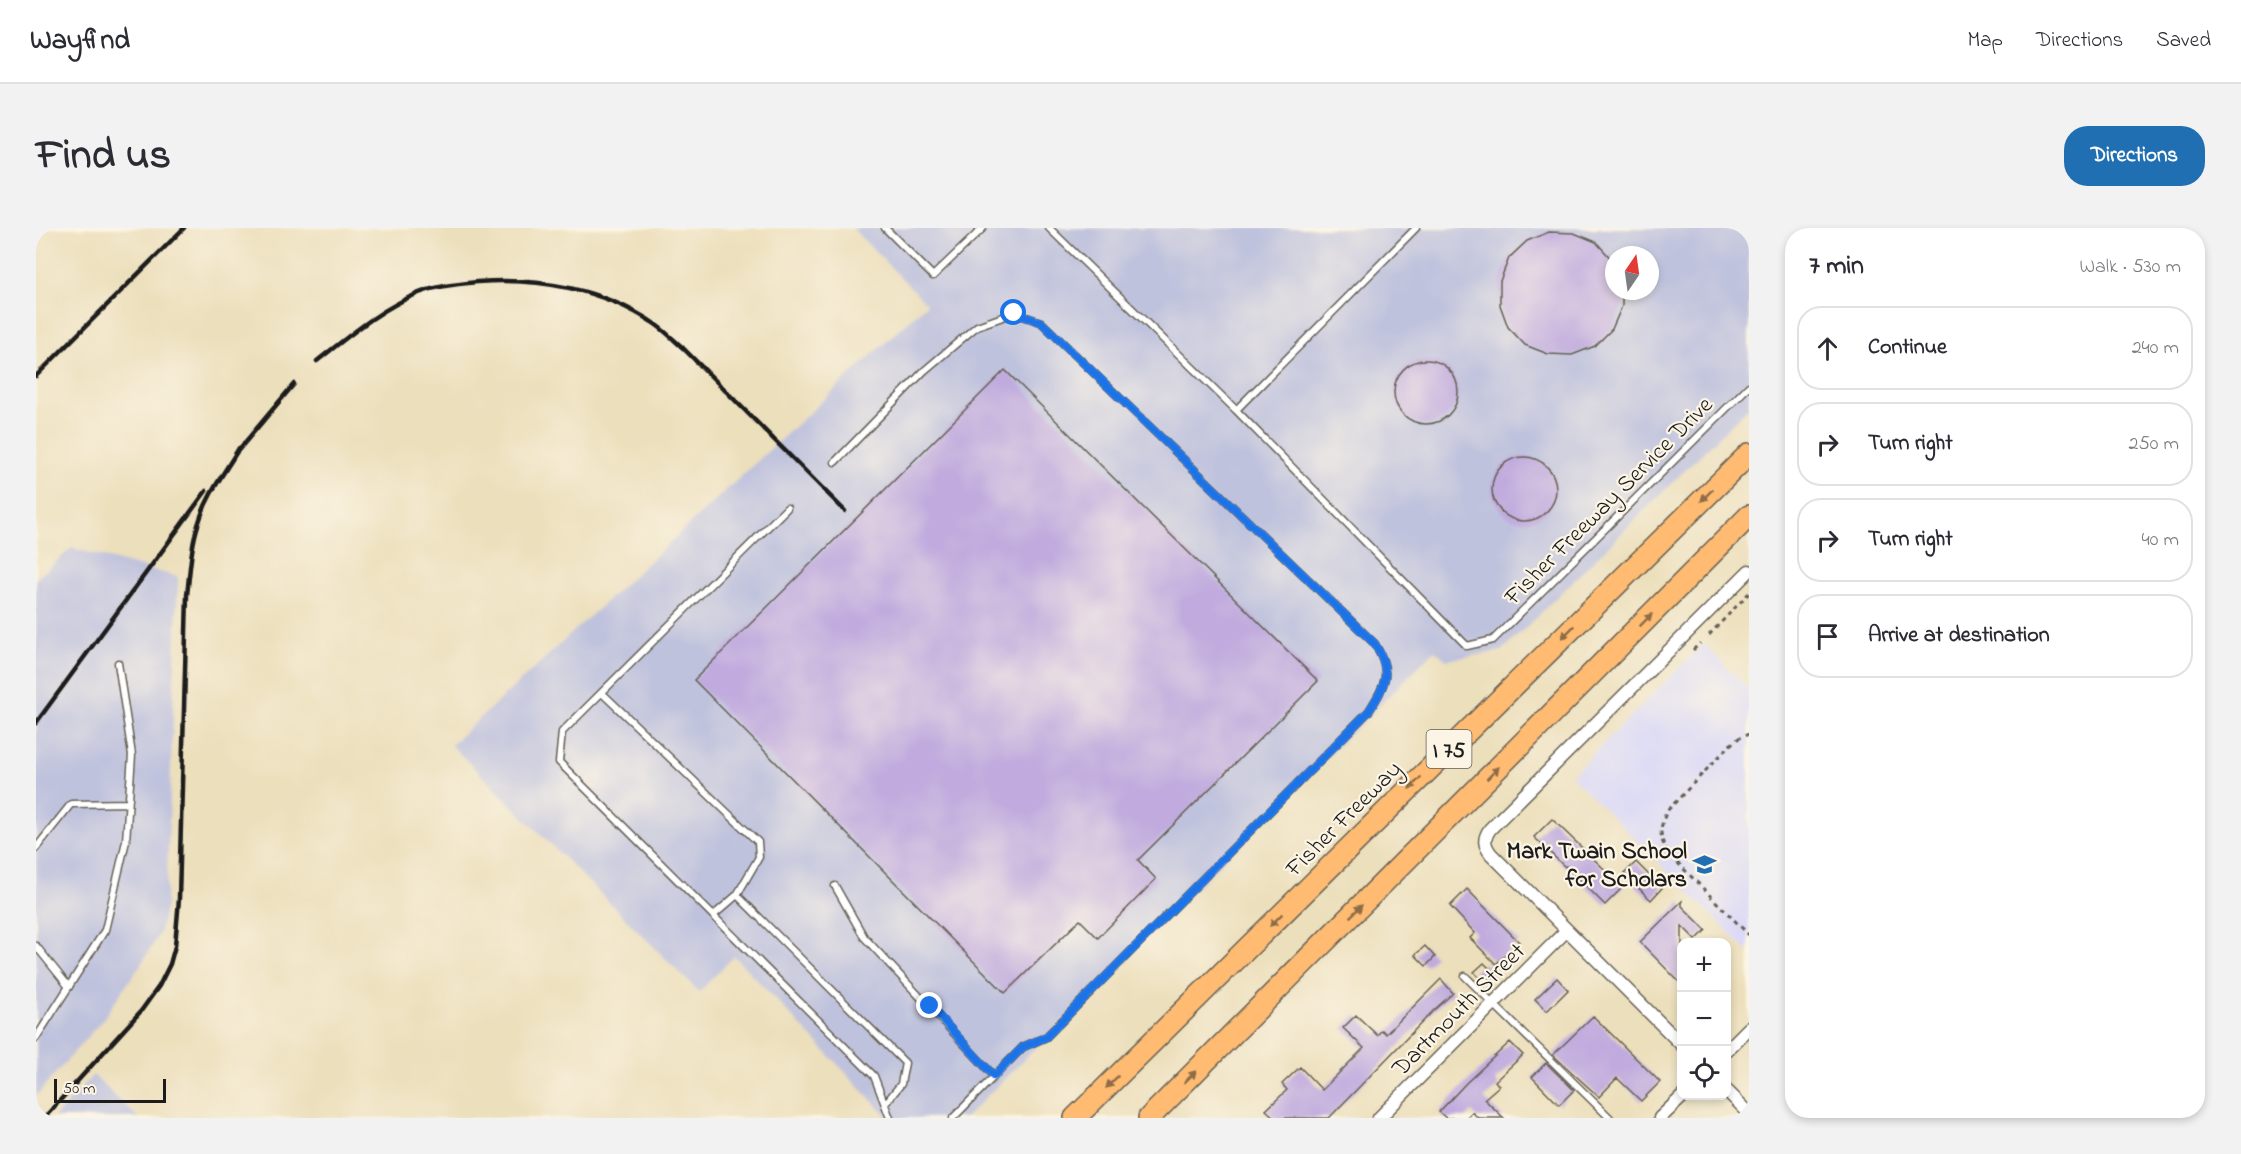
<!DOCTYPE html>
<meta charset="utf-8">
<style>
:root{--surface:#fff;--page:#f2f2f3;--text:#2b2b33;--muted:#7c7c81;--line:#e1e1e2;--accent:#1f6fb2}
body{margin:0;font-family:"Indie Flower",sans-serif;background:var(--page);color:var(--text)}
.controls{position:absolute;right:18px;bottom:18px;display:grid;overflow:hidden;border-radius:12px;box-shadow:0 3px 9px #0003}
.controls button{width:54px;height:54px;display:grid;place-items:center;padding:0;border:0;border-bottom:2px solid var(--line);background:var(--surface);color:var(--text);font:30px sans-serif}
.compass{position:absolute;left:1569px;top:18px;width:54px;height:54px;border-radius:50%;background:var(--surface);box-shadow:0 3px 9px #0003;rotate:13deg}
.scale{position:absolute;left:18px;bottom:15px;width:112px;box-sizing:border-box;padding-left:6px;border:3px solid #1c1c1c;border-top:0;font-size:16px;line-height:21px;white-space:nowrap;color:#1c1c1c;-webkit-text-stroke:4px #fcf5e5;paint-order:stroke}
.stop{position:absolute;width:18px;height:18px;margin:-14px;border:4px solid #1a73e8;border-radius:50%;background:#fff}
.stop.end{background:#1a73e8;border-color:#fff;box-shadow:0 2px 6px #0008}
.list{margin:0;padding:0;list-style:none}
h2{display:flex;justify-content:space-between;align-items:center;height:78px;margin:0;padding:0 24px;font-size:26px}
h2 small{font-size:20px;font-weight:400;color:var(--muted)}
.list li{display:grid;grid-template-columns:39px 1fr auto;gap:18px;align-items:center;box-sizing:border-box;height:84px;margin:0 12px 12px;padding:0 12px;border:2px solid var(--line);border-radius:24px}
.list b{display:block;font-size:22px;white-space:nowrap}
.list em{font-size:20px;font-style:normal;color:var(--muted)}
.icon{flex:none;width:33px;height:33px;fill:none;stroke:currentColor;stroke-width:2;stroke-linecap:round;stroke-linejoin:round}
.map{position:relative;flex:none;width:1713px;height:890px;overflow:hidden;border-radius:24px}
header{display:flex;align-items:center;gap:36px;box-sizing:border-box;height:84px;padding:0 30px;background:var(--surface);border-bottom:2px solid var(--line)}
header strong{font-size:28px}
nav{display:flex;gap:33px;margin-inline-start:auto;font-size:21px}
.intro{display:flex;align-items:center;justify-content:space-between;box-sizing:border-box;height:144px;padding:0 36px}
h1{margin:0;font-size:42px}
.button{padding:15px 27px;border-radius:24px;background:var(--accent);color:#fff;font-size:21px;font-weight:700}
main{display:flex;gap:36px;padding:0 36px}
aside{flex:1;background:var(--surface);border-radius:24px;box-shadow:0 3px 9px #0003}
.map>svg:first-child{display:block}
.built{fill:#d8d7f8}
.industrial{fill:#bfc2dd;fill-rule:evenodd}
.building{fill:#c0aade}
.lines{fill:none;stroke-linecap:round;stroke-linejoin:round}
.service-casing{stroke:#656054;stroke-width:9}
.minor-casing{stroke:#656054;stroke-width:15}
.motorway-casing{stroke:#656054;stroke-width:24}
.path{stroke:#656054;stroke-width:3;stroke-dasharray:4.5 4.5;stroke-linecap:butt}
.service{stroke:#fff;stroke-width:6}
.minor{stroke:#fff;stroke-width:12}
.motorway{stroke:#ffbb71;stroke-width:21}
.rail{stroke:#1c1c1c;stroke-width:4.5}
.oneway{fill:#8e6c46}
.route{stroke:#1a73e8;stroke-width:8}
.labels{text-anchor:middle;stroke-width:4.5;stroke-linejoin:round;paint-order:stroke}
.shield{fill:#fcf5e5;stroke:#5f5d58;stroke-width:1.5}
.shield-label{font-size:22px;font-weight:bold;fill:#1c1c1c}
.street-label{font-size:24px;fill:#1c1c1c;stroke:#fcf5e5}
.poi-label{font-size:24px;font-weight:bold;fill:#1c1c1c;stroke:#fcf5e5;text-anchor:end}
</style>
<header>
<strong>Wayfind</strong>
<nav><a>Map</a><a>Directions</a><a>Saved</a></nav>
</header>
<div class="intro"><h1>Find us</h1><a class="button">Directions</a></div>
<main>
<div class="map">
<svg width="1713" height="890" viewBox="0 0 1713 890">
<rect width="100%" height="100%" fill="#fcf5e5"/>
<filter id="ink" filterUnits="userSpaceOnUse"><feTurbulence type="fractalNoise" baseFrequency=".0167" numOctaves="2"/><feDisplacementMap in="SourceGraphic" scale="12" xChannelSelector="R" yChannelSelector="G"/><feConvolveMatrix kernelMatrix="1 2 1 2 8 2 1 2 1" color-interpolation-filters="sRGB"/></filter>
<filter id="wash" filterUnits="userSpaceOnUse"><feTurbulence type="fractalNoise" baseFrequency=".008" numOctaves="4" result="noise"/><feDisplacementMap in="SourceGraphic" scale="24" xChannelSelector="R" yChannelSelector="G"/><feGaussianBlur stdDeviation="1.35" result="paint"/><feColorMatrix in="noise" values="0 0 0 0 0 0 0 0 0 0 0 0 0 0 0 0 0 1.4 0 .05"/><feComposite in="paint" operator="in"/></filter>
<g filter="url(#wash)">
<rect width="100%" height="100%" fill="#ecdfbc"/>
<!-- built -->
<path class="built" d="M 1667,416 L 1713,461 L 1713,724 L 1535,548 Z"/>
<!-- industrial -->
<path class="industrial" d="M 816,0 L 1713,0 L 1713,179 L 1466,423 L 1410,432 L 1399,422 L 929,890 L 853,890 L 698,728 L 663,764 L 415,517 L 891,76 ZM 1578,27 L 1614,27 L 1614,63 L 1578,63 Z
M 36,320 L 142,349 L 130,677 L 123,706 L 107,733 L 67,791 L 0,868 L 0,351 Z
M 57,847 L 102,890 L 18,890 Z"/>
<g id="blocks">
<!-- building -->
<path class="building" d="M 1513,4 L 1538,5 L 1560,14 L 1578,34 L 1578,63 L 1586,63 L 1586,78 L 1576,101 L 1559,118 L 1536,127 L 1512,126 L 1489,117 L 1472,99 L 1464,77 L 1464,53 L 1473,30 L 1491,13 Z
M1358 164a32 32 0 1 1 64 0a32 32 0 1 1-64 0Z
M 969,142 L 1282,453 L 1102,632 L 1120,651 L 1062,710 L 1044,692 L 969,765 L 658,452 Z
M1456 261a32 32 0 1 1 64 0a32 32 0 1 1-64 0Z
M 1516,591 L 1587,659 L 1569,677 L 1530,638 L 1529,639 L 1498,609 Z
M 1600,634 L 1626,660 L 1615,672 L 1588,646 Z
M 1431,661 L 1483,714 L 1460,736 L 1434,710 L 1439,705 L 1414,678 Z
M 1646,673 L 1646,678 L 1670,702 L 1660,712 L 1646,698 L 1646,757 L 1604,714 Z
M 1389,718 L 1399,729 L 1390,738 L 1379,727 Z
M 1448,735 L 1458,745 L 1448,755 L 1438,744 Z
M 1521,750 L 1532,762 L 1511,783 L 1499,771 Z
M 1405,751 L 1417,765 L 1398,782 L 1293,890 L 1239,890 L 1230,882 L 1251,862 L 1246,856 L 1264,839 L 1286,862 L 1328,820 L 1307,800 L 1320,787 L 1341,807 L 1346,802 L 1350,806 Z
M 1557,788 L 1624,854 L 1605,873 L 1581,850 L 1563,869 L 1517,827 Z
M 1474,814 L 1487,827 L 1459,853 L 1463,858 L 1448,871 L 1468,890 L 1442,890 L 1436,884 L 1430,890 L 1410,890 L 1403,884 L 1430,855 Z
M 1510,835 L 1538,862 L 1523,877 L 1496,849 Z"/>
</g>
</g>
<g filter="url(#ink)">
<use href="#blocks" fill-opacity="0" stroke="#656054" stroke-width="1.5"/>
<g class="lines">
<defs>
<path id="service" d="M 849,0 L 897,48 L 947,0
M 1013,0 L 1200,182 L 1380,0
M 1200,182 L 1431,418 L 1457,412 L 1713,158
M 799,234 L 888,143 L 941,98 L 978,85 L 1005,94 L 1339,416 C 1357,445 1349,457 1333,483 L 1010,809 L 987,819 L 917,890
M 751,280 L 526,504 L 523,534 L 838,848 L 854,890
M 566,465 L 722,614 L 723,629 L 701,667 L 678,687
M 0,620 L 35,576 L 92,575
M 799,658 L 828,709 L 958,848
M 701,667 L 869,835 L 865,856 L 849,876
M 0,718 L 33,759
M 1429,748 L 1574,890
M 0,810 L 69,702 L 90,613 L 96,527 L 82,435"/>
<path id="minor" d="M 1646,817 L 1455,626 C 1448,617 1447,611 1454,601 L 1713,343
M 1690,823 L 1713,800
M 1690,862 L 1713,885
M 1343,890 L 1531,702
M 1624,890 L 1647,868"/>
<path id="motorway" d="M 1039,890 L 1713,226
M 1113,890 L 1713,288"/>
</defs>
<!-- service casing -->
<use href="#service" class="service-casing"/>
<!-- minor casing -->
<use href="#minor" class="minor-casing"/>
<!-- motorway casing -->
<use href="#motorway" class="motorway-casing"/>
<!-- path -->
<path class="path" d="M 1673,407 L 1713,365
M 1657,422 L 1664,415
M 1713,506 L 1703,510 L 1694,517 L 1631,583 C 1623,600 1623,610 1632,625 L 1713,707"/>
<!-- service -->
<use href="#service" class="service"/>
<!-- minor -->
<use href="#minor" class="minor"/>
<!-- motorway -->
<use href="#motorway" class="motorway"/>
<!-- rail -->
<path class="rail" d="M 281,133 C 313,108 344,81 383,65 C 401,58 422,56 441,54 C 502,49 567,61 619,96 C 629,103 638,112 647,120 L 809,283
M 0,148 L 148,0
M 200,225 L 258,156
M 0,495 L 170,263
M 8,890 L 105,783 L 123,758 L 134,736 L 139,718 L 143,671 L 151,367 C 154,342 155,317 163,294 C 171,267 189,244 203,220"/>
</g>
<!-- one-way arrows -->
<defs><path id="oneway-solid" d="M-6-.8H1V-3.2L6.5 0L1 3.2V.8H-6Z" transform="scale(1.5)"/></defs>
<g class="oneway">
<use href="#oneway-solid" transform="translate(1671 267) rotate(135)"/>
<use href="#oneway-solid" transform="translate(1610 392) rotate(-45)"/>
<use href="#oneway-solid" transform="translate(1532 404) rotate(135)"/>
<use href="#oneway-solid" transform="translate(1457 545) rotate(-45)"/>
<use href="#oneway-solid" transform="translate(1379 555) rotate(135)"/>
<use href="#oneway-solid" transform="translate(1320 683) rotate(-45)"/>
<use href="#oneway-solid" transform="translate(1240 692) rotate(135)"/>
<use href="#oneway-solid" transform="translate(1154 849) rotate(-45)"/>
<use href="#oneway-solid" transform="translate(1076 854) rotate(135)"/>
</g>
</g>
<g class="lines" filter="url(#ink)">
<!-- route -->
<path class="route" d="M 894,778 L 958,848 L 987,819 L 1010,809 L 1333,483 C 1349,457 1357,445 1339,416 L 1005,94 L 978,85"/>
</g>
<!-- icons -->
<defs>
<symbol id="school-bare" viewBox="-9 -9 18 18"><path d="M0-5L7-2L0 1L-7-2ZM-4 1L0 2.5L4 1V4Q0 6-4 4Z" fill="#1f6fb2" stroke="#fcf5e5" stroke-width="2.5" paint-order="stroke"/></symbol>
</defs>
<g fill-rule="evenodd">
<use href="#school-bare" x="1652" y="620" width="33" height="33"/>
</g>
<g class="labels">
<!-- shield labels -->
<rect class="shield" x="1390.5" y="502" width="45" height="38" rx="4.5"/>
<g class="shield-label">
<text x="1413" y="529">I 75</text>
</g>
<!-- street labels -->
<g class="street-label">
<text transform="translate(1572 272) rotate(-45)" y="8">Fisher Freeway Service Drive</text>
<text transform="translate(1307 590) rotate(-45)" y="8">Fisher Freeway</text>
<text transform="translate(1422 781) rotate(-45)" y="8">Dartmouth Street</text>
</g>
<!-- poi labels -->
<g class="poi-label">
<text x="1651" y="630">Mark Twain School<tspan x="1651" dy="28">for Scholars</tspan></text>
</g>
</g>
</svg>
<div class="controls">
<button>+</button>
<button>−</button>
<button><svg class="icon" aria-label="locate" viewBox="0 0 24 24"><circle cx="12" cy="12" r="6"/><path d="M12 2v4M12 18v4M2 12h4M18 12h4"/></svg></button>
</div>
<svg class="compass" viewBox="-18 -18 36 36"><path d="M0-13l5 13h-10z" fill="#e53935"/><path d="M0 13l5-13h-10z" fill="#7c7c81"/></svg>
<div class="scale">50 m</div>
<div class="stop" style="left:978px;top:85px"></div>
<div class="stop end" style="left:894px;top:778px"></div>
</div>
<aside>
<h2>7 min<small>Walk · 530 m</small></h2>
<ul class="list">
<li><svg class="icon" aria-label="ahead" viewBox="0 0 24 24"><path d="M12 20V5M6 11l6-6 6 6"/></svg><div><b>Continue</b></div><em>240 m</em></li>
<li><svg class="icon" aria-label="right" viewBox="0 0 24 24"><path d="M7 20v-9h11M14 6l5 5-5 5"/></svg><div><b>Turn right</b></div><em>250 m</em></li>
<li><svg class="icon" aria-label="right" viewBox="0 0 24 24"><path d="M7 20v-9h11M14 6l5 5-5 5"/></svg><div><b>Turn right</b></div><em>40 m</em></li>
<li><svg class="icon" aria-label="arrive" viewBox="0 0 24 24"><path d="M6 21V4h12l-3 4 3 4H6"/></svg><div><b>Arrive at destination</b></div></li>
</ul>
</aside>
</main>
